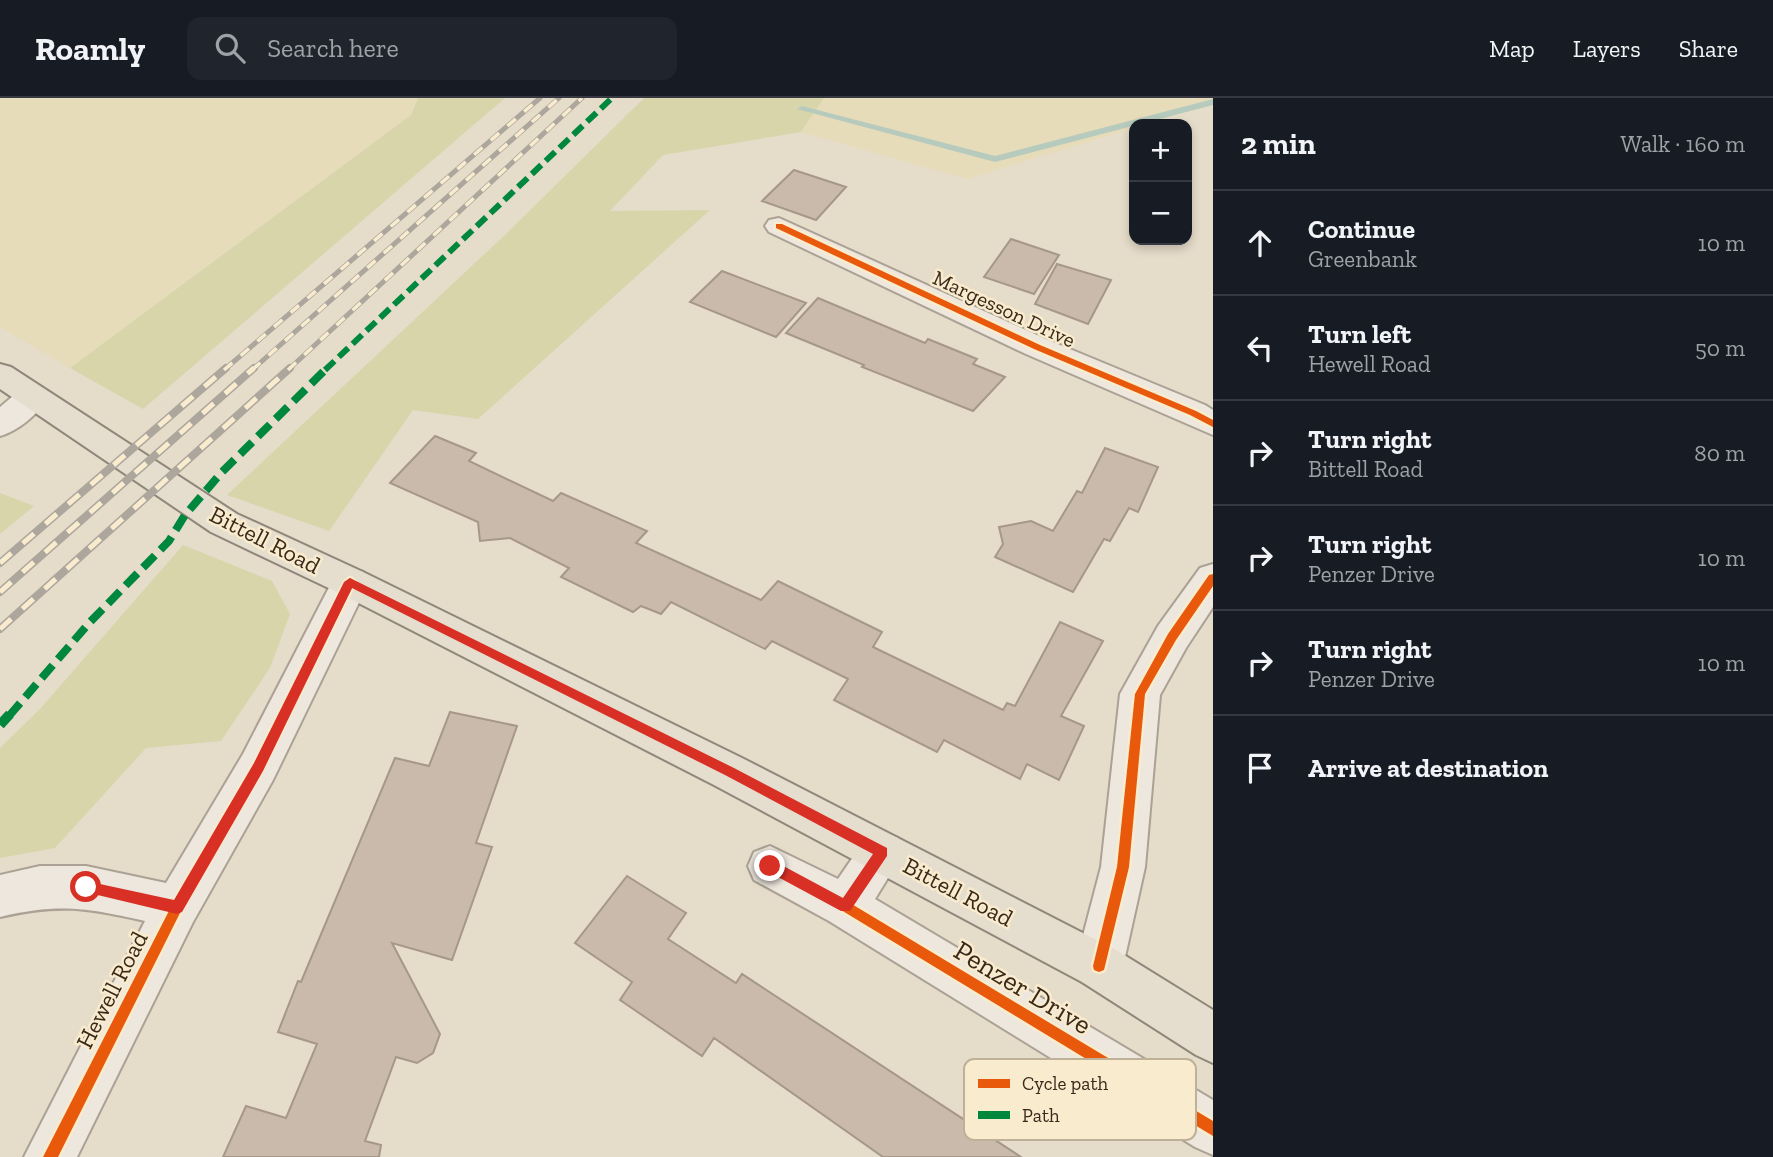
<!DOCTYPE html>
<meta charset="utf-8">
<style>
:root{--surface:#171b24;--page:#20242c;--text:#f1f3f6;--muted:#9ea1a6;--line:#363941}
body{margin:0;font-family:"Zilla Slab",serif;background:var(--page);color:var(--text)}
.controls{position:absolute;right:21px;top:21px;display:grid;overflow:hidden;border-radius:14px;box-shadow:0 4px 10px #0003}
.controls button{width:63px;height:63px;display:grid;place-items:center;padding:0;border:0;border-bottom:2px solid var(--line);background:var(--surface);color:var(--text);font:35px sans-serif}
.stop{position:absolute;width:21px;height:21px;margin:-16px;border:5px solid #d93025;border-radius:50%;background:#fff}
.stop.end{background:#d93025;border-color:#fff;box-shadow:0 2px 7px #0008}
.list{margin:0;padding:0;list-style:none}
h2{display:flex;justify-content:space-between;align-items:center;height:91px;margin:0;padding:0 28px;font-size:30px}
h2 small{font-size:23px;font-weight:400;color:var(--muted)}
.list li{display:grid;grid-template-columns:46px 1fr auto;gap:21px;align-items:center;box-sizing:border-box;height:105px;padding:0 28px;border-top:2px solid var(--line)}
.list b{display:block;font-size:26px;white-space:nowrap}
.list p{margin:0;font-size:23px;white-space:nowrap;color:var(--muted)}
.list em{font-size:23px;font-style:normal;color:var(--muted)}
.icon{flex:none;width:38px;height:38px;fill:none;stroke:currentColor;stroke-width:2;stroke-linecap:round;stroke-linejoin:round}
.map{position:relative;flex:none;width:1213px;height:1059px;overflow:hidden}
header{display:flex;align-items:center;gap:42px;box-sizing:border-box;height:98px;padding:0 35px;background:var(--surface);border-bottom:2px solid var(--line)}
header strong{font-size:33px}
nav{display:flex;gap:38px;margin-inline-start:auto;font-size:24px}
.search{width:490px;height:63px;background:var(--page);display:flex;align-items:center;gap:18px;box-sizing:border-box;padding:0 24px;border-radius:14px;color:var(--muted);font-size:26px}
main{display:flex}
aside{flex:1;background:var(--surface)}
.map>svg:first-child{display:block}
.farmland{fill:#e7dcb9}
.green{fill:#d8d5ab}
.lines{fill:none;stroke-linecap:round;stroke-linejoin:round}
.stream{fill:#b6cabd;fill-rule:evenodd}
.building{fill:#cabaab;stroke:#a69789;stroke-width:2}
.minor-casing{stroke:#aba194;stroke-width:4}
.major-casing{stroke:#90867a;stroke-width:4}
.minor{fill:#ede7dd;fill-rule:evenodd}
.major{fill:#e5ddcd;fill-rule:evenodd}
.rail-far1-casing{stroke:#aca69d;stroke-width:5}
.rail-casing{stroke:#aca69d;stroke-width:8}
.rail-far1{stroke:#f8ebce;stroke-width:3.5;stroke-dasharray:11;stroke-linecap:butt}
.rail{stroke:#f8ebce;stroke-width:5;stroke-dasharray:15;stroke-linecap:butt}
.quiet-far2{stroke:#00873e;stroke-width:6;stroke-dasharray:13 6;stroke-linecap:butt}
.quiet-far1{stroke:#00873e;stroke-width:8;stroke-dasharray:17 8;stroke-linecap:butt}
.quiet{stroke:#00873e;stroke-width:10;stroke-dasharray:21 10;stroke-linecap:butt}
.cycleway-casing{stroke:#f8ebce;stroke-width:5}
.cycleway{fill:#e8590c;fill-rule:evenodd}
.route{fill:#d93025}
.labels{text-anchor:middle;stroke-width:5;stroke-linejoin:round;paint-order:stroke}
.far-street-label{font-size:21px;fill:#3a291b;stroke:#f8ebce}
.street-label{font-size:24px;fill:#3a291b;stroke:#f8ebce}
.near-street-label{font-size:28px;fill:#3a291b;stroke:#f8ebce}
.key{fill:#f8ebce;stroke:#bfb198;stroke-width:2}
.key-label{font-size:19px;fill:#3a291b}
</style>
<header>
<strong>Roamly</strong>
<div class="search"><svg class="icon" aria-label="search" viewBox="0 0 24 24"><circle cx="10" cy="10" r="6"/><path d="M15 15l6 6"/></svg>Search here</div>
<nav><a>Map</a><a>Layers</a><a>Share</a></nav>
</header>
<main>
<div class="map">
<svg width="1213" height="1059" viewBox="0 0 1213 1059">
<rect width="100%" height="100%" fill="#e6dcca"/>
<!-- farmland -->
<path class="farmland" d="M 0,0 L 418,0 L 411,17 L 70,270 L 0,229 Z
M 824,0 L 1213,0 L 1213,5 L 1145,26 L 1134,26 L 1134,30 L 967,81 L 801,34 Z"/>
<!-- green -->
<path class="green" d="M 418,0 L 505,0 L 143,311 L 70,270 L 411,17 Z
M 644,0 L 824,0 L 801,34 L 663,57 L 610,113 L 710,112 L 478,321 L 413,312 L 329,433 L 227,397 L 507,135 Z
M 0,395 L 34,408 L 0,436 Z
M 183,447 L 272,483 L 290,516 L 270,570 L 221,643 L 146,650 L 55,750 L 0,760 L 0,650 L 40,611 Z"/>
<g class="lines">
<!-- stream -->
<path class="stream" d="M 1213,1 L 1213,7 L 995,64 L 797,11 L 802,8 L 995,58 Z"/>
</g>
<!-- building -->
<path class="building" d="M 794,72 L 846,89 L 816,122 L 762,103 Z
M 1011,141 L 1059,157 L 1034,196 L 984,179 Z
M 1057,166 L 1111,182 L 1088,226 L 1035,206 Z
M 722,173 L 806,205 L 776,239 L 690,204 Z
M 818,200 L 925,245 L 928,241 L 977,261 L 973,266 L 1005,279 L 973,313 L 862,269 L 864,267 L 786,235 Z
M 435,338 L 476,355 L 469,363 L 553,403 L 561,395 L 647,433 L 636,445 L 761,502 L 778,483 L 882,534 L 873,549 L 1003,612 L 1007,605 L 1015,608 L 1060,524 L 1103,543 L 1061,618 L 1084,628 L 1059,682 L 1027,666 L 1020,681 L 944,642 L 937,654 L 834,602 L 848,581 L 772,543 L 765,551 L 671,504 L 661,516 L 641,508 L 633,514 L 561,479 L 569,470 L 510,440 L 480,443 L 478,424 L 390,385 Z
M 1105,350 L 1158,369 L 1138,414 L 1129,410 L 1110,443 L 1104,441 L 1073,494 L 995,459 L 1003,446 L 999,429 L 1031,423 L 1053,433 L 1077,393 L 1082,395 Z
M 450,614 L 517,628 L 476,745 L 492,749 L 452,862 L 392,845 L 440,936 L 433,955 L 417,965 L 396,959 L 365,1043 L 381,1047 L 379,1059 L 223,1059 L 246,1008 L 286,1020 L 317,946 L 278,934 L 298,883 L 301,884 L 395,660 L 429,668 Z
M 627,778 L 686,815 L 668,841 L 736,885 L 742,876 L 1021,1059 L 883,1059 L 714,940 L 702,958 L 620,902 L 632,884 L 575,845 Z"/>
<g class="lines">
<defs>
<path id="minor" d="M 779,120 L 1048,242 L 1205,307 L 1213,312 L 1213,337 L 1026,256 L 769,134 L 765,128 L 769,122 Z
M 32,289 L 44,292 L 48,300 C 38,316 18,333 0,338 L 0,309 L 20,292 Z
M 1213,466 L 1213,509 L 1186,550 L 1160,597 L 1145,769 L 1123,868 L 1116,884 L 1099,891 L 1082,884 L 1075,868 L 1101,769 L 1120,596 L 1158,528 L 1200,470 Z
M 350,470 L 363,474 L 369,484 L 273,682 L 193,824 L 77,1059 L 24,1059 L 145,823 C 86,810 60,805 0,819 L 0,777 L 40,768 L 86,768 L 166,785 L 243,656 L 337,474 Z
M 882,734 L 898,740 L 904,754 L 875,801 L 1213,1002 L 1213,1057 L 1195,1049 L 829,823 L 754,782 L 748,768 L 754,754 L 770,748 L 838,781 L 866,740 Z"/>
<path id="major" d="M 0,266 L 11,269 L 237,416 L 363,474 L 744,661 L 1116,852 L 1213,912 L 1213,965 L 1196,957 L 1082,884 L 714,687 L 337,494 L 211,434 L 0,291 Z"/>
</defs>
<!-- minor casing -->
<use href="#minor" class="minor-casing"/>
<!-- major casing -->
<use href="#major" class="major-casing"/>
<!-- minor -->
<use href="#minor" class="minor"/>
<!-- major -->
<use href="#major" class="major"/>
<defs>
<path id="rail-far1" d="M 224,272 L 540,0
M 252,272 L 559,0
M 288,272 L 582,0"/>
<path id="rail" d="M 0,465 L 226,270
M 0,494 L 254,270
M 0,531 L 290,270"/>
</defs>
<!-- rail-far1 casing -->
<use href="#rail-far1" class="rail-far1-casing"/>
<!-- rail casing -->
<use href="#rail" class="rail-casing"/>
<!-- rail-far1 -->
<use href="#rail-far1" class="rail-far1"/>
<!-- rail -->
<use href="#rail" class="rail"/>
<!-- quiet-far2 -->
<path class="quiet-far2" d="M 325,272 L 612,0"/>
<!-- quiet-far1 -->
<path class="quiet-far1" d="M 9,618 L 90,524 L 169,443 L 185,417 L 222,374 L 327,270"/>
<!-- quiet -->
<path class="quiet" d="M 0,627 L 10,616"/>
<defs>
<path id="cycleway" d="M 776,126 L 782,126 L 1040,247 L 1196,313 L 1213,322 L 1213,329 L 1190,317 L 1034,251 L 776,130 Z
M 1213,476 L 1213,488 L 1176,542 L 1145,596 L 1129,769 L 1105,868 L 1104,872 L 1099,874 L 1094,872 L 1093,868 L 1117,769 L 1135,596 L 1168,536 L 1209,477 Z
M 350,480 L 355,484 L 262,672 L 181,813 L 58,1059 L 43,1059 L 173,805 L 254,666 L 345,484 Z
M 845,802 L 1213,1023 L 1213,1038 L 841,812 L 839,808 L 841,804 Z"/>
</defs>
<!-- cycleway casing -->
<use href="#cycleway" class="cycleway-casing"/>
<!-- cycleway -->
<use href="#cycleway" class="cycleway"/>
</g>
<!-- route -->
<path class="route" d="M 350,480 L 734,670 L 887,750 L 887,758 L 850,813 L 841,813 L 765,772 L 765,763 L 774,763 L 843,800 L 873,756 L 725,677 L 352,490 L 263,673 L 182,814 L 177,816 L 81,793 L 79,789 L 86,783 L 174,802 L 254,665 L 344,484 Z"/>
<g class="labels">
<!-- far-street labels -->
<g class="far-street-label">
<text transform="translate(1004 211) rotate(25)" y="7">Margesson Drive</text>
</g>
<!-- street labels -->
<g class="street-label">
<text transform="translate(265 442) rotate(27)" y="8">Bittell Road</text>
<text transform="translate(958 794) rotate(28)" y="8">Bittell Road</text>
<text transform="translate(112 892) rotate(-63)" y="8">Hewell Road</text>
</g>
<!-- near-street labels -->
<g class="near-street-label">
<text transform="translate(1023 889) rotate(31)" y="10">Penzer Drive</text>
</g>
</g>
<!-- legend -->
<rect x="964" y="961" width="232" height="81" rx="10" class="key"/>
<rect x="978" y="981" width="32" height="9" fill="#e8590c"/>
<rect x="978" y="1013" width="32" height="8" fill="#00873e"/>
<g class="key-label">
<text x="1022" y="992">Cycle path</text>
<text x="1022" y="1024">Path</text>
</g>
</svg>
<div class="controls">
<button>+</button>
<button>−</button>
</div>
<div class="stop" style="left:86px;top:789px"></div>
<div class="stop end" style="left:770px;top:768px"></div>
</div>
<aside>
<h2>2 min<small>Walk · 160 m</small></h2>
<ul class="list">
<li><svg class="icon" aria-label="ahead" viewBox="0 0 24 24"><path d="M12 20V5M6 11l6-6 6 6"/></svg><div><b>Continue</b><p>Greenbank</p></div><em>10 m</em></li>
<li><svg class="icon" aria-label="left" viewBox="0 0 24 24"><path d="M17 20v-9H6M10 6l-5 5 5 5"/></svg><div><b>Turn left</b><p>Hewell Road</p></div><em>50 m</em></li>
<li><svg class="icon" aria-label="right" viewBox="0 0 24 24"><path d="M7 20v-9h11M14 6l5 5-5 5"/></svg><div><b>Turn right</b><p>Bittell Road</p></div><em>80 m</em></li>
<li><svg class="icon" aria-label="right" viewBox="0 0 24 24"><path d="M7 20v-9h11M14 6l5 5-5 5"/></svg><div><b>Turn right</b><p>Penzer Drive</p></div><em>10 m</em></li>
<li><svg class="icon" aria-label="right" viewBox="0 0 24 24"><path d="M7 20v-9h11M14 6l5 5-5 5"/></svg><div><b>Turn right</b><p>Penzer Drive</p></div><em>10 m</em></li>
<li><svg class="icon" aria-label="arrive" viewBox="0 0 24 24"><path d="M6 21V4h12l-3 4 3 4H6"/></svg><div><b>Arrive at destination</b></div></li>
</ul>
</aside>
</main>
